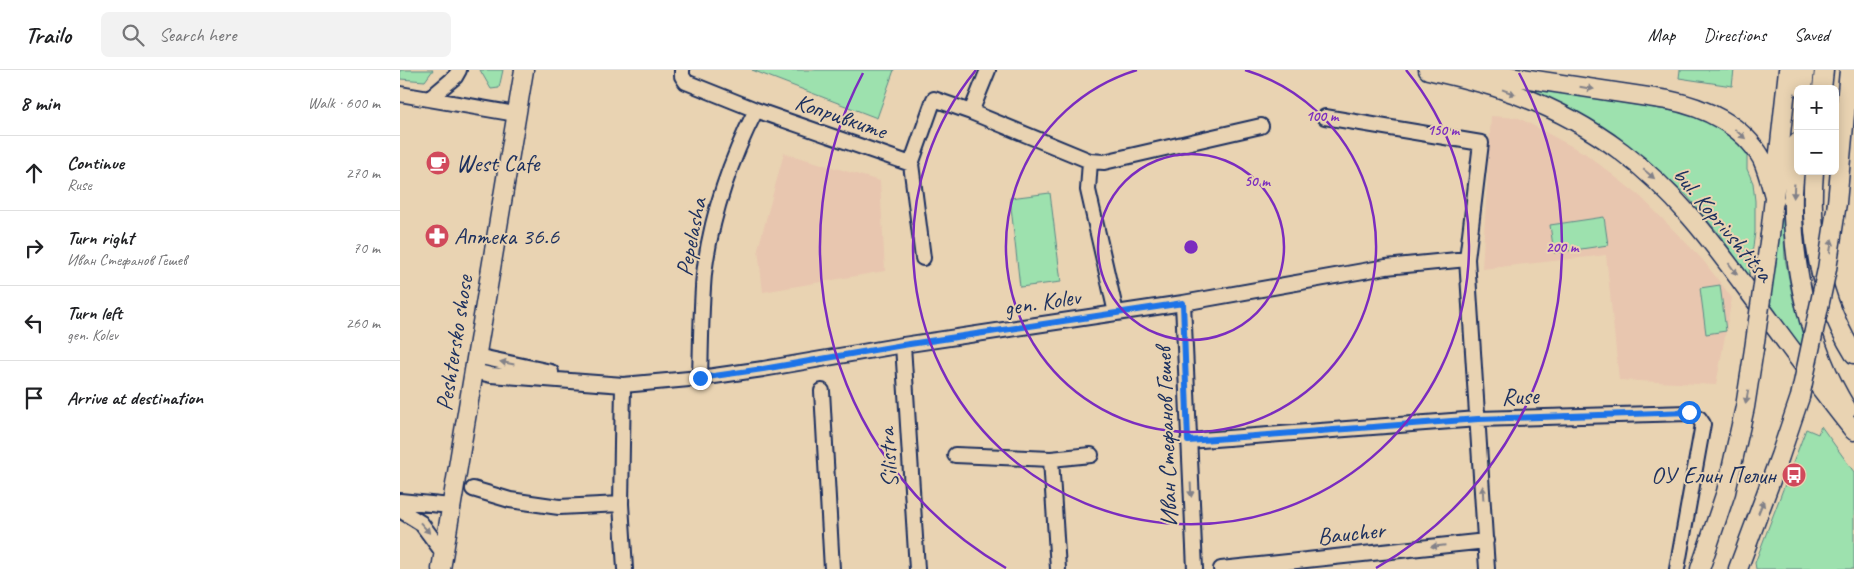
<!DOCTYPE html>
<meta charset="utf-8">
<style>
:root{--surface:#fff;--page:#f2f2f2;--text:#202124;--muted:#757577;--line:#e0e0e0}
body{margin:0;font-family:Caveat,sans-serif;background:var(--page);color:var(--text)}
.controls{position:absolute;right:15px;top:15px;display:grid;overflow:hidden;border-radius:8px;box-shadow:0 2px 12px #0003}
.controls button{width:45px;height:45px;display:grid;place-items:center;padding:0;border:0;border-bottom:1px solid var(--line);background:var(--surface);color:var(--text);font:25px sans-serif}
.stop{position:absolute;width:15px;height:15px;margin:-11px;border:4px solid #1a73e8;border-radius:50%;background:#fff}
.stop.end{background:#1a73e8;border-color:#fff;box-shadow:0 1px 5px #0008}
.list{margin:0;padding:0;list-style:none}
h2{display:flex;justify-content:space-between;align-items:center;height:65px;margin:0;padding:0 20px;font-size:21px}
h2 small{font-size:16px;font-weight:400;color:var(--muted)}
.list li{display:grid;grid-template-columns:32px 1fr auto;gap:15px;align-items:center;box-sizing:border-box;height:75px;padding:0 20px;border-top:1px solid var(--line)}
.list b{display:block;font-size:19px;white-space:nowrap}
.list p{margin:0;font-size:16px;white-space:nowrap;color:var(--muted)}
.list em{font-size:16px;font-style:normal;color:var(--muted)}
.icon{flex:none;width:28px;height:28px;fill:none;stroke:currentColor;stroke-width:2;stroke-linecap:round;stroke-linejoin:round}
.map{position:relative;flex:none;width:1454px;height:499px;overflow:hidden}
header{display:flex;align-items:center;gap:30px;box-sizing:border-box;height:70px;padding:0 25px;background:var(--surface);border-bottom:1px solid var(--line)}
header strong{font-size:24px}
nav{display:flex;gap:28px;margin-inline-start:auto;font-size:18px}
.search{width:350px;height:45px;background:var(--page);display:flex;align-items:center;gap:12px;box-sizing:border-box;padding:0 18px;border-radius:8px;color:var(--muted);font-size:19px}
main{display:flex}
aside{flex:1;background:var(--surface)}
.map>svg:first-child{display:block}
.built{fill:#e8c6af}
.green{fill:#9de1ae;stroke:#5c8886}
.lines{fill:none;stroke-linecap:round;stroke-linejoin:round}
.minor-casing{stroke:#1b2f5e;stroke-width:18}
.major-casing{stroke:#1b2f5e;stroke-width:21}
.minor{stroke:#e9d3b2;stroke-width:14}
.major{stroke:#e9d3b2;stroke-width:18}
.major-bridge-casing{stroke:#1b2f5e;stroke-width:21;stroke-linecap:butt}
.major-bridge{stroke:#e9d3b2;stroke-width:18}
.oneway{fill:#828188}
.route{stroke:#1a73e8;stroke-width:6}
.ring{fill:none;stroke:#7b2cbf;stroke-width:2.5}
.labels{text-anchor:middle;stroke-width:4;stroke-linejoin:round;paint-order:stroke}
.street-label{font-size:24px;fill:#1b2f5e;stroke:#e9d3b2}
.poi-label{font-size:24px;fill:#1b2f5e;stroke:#e9d3b2;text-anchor:start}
.centre{fill:#7b2cbf;stroke:#e9d3b2;stroke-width:2.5}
.ring-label{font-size:15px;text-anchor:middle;font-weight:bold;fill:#7b2cbf;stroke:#e9d3b2;stroke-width:4;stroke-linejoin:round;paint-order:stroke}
</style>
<header>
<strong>Trailo</strong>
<div class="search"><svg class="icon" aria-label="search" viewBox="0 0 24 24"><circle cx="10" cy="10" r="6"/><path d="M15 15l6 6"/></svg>Search here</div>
<nav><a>Map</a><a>Directions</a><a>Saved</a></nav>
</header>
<main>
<aside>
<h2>8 min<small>Walk · 600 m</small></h2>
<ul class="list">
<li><svg class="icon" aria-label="ahead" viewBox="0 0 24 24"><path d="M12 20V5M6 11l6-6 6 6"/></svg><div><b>Continue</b><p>Ruse</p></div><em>270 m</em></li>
<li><svg class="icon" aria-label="right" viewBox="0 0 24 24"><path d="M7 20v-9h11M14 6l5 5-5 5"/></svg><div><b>Turn right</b><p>Иван Стефанов Гешев</p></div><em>70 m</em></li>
<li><svg class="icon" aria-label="left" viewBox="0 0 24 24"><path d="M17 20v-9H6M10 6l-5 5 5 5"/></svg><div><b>Turn left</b><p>gen. Kolev</p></div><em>260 m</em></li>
<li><svg class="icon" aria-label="arrive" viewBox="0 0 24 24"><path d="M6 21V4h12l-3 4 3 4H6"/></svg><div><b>Arrive at destination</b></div></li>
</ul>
</aside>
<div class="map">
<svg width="1454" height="499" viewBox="0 0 1454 499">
<rect width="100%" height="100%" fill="#e9d3b2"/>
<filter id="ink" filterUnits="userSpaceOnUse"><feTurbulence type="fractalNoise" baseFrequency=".02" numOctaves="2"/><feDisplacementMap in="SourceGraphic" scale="10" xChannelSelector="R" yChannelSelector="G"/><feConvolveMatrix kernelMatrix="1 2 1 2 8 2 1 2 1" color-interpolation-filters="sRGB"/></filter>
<g filter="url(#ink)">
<!-- built -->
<path class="built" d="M 1091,46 L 1119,48 L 1186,84 L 1241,127 L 1302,189 L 1332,228 L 1316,315 L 1219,310 L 1206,185 L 1082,199 Z
M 384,83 L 480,111 L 485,201 L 363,222 L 358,179 Z"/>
<!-- green -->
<path class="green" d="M 0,0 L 33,0 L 25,11 L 0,9 Z
M 80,0 L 103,0 L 99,18 L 91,19 Z
M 352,0 L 494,0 L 477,48 Z
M 1280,0 L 1334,0 L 1332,16 L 1279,8 Z
M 1117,16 L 1286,43 C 1314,53 1327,61 1347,84 L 1347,99 L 1353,113 L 1355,131 L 1355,162 L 1349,206 L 1319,164 L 1287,126 L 1246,89 L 1213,63 Z
M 650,123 L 661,212 L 620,217 L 610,128 Z
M 1382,133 L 1385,188 L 1393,230 L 1405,266 L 1402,279 L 1369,232 Z
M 1204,147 L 1208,175 L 1154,183 L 1150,155 Z
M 1320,215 L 1326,261 L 1306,264 L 1300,218 Z
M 1421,356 L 1454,402 L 1454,499 L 1356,499 L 1355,493 L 1406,359 L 1418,364 Z"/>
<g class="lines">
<defs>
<path id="minor" d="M 282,0 L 282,6 L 286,12 L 356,40 L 511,94
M 0,24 L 116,44
M 29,29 L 55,7 L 59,0
M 571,42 L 588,0
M 925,47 L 1081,73 L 1067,189 L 1087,499
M 523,188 L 511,94 L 534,29 L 571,42 L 690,91
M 783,233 L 795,499
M 716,243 L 688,120 L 690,91 L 704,92 L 861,56
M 503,275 L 517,499
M 76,286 L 151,302
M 74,301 L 91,305 L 223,315 L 300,308 L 363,299 L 503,275 L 783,233 L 986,197 L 1067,189
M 300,308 C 301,274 301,238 304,204 C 311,147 330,91 356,40
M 223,315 L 221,434 L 225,499
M 422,321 L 432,499
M 788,371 L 1078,349 L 1289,343 L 1299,348 L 1303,354 L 1277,499
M 555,385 L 651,389 L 691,385
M 651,389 L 658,499
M 73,419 L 110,430 L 159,437 L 221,434
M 0,431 L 51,436
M 0,440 L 21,453 L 44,484
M 821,499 L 1086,471"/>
<path id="major" d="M 1028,0 C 1050,5 1073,10 1095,17 C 1139,31 1185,54 1222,82 C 1274,121 1311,170 1349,222 C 1384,269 1417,315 1454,361
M 1070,0 L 1268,30 C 1304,37 1343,55 1362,89 C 1368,102 1371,116 1375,130
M 1403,19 L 1405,0
M 1422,19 L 1424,0
M 1398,72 C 1396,89 1394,105 1393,122 C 1391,193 1409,279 1447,339
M 1414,101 C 1409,165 1420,229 1454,284
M 1437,133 L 1449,0
M 1370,165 L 1388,0
M 41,499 L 124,0
M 1300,499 L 1326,422 L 1345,337 L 1354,279
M 1338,499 L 1380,386 L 1400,327"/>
</defs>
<!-- minor casing -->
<use href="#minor" class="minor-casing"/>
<!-- major casing -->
<use href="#major" class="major-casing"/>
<!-- minor -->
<use href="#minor" class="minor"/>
<!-- major -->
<use href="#major" class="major"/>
<defs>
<path id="major-bridge" d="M 1354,279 L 1370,165
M 1400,327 L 1427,199 L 1437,133"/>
</defs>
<!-- major-bridge casing -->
<use href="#major-bridge" class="major-bridge-casing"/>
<!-- major-bridge -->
<use href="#major-bridge" class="major-bridge"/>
</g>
<!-- one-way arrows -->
<defs><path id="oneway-solid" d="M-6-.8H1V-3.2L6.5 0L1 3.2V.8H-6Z" transform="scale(1.25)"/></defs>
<g class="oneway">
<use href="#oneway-solid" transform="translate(1187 18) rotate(9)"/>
<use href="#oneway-solid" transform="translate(1109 22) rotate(21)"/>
<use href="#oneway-solid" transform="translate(1340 64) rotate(41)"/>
<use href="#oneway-solid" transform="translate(1249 104) rotate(40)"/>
<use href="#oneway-solid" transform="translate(1394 121) rotate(93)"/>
<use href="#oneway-solid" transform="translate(1431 176) rotate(-81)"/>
<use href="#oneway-solid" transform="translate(1333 199) rotate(53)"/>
<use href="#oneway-solid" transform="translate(107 293) rotate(-169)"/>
<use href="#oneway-solid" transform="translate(1347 327) rotate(100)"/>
<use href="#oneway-solid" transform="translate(791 420) rotate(87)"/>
<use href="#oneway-solid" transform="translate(1083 423) rotate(-93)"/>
<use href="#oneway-solid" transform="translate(1361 437) rotate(-68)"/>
<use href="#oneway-solid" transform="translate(25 458) rotate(48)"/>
<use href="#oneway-solid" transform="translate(1038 476) rotate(174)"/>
</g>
</g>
<g class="lines" filter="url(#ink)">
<!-- route -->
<path class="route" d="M 300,308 L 363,299 L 503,275 L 783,233 L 788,371 L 1078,349 L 1289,342"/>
</g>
<!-- distance rings -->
<g class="ring">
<circle cx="791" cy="177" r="93"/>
<path d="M845 0A185 185 0 1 1 737 0"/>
<path d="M1006 0A278 278 0 1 1 576 0"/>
<path d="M606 498A371 371 0 0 1 463 3M1119 3A371 371 0 0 1 976 498"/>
</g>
<!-- icons -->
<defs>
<symbol id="cafe-disc" viewBox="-11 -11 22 22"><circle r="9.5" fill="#d1495b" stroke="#e9d3b2"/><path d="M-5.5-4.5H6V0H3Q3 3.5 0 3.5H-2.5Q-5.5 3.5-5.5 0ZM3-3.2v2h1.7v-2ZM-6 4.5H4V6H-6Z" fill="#fff"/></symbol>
<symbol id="pharmacy-disc" viewBox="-11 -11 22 22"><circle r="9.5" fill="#d1495b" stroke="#e9d3b2"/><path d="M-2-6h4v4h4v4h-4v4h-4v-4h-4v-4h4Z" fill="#fff"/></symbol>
<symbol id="bus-disc" viewBox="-11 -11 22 22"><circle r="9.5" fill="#d1495b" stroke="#e9d3b2"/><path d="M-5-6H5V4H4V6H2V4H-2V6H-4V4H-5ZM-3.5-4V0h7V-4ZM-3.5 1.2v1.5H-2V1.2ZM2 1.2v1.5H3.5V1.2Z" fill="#fff"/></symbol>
</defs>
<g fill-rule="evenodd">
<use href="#cafe-disc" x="24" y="79" width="28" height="28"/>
<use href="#pharmacy-disc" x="23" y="152" width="28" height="28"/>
<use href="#bus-disc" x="1380" y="391" width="28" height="28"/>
</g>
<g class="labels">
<!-- street labels -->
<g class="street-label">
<text transform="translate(441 46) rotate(19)" y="8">Копривките</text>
<text transform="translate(1323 154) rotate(50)" y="8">bul. Koprivshtitsa</text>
<text transform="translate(291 167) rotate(-79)" y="8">Pepelasha</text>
<text transform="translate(642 232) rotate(-9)" y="8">gen. Kolev</text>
<text transform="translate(54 273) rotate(-81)" y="8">Peshtersko shose</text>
<text transform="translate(1120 326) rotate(-2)" y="8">Ruse</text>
<text transform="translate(766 367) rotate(-92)" y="8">Иван Стефанов Гешев</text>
<text transform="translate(488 388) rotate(-94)" y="8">Silistra</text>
<text transform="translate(951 463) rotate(-6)" y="8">Baucher</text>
</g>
<!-- poi labels -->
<g class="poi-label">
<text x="56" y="101">West Cafe</text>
<text x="54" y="174">Аптека 36.6</text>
<text x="1376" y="413" text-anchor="end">ОУ Елин Пелин</text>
</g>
</g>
<circle cx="791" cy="177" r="8" class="centre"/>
<g class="ring-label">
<text x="922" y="51">100 m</text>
<text x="1043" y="65">150 m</text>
<text x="857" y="116">50 m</text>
<text x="1162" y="182">200 m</text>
</g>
</svg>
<div class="controls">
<button>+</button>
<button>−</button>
</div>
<div class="stop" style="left:1289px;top:342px"></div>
<div class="stop end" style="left:300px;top:308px"></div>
</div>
</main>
